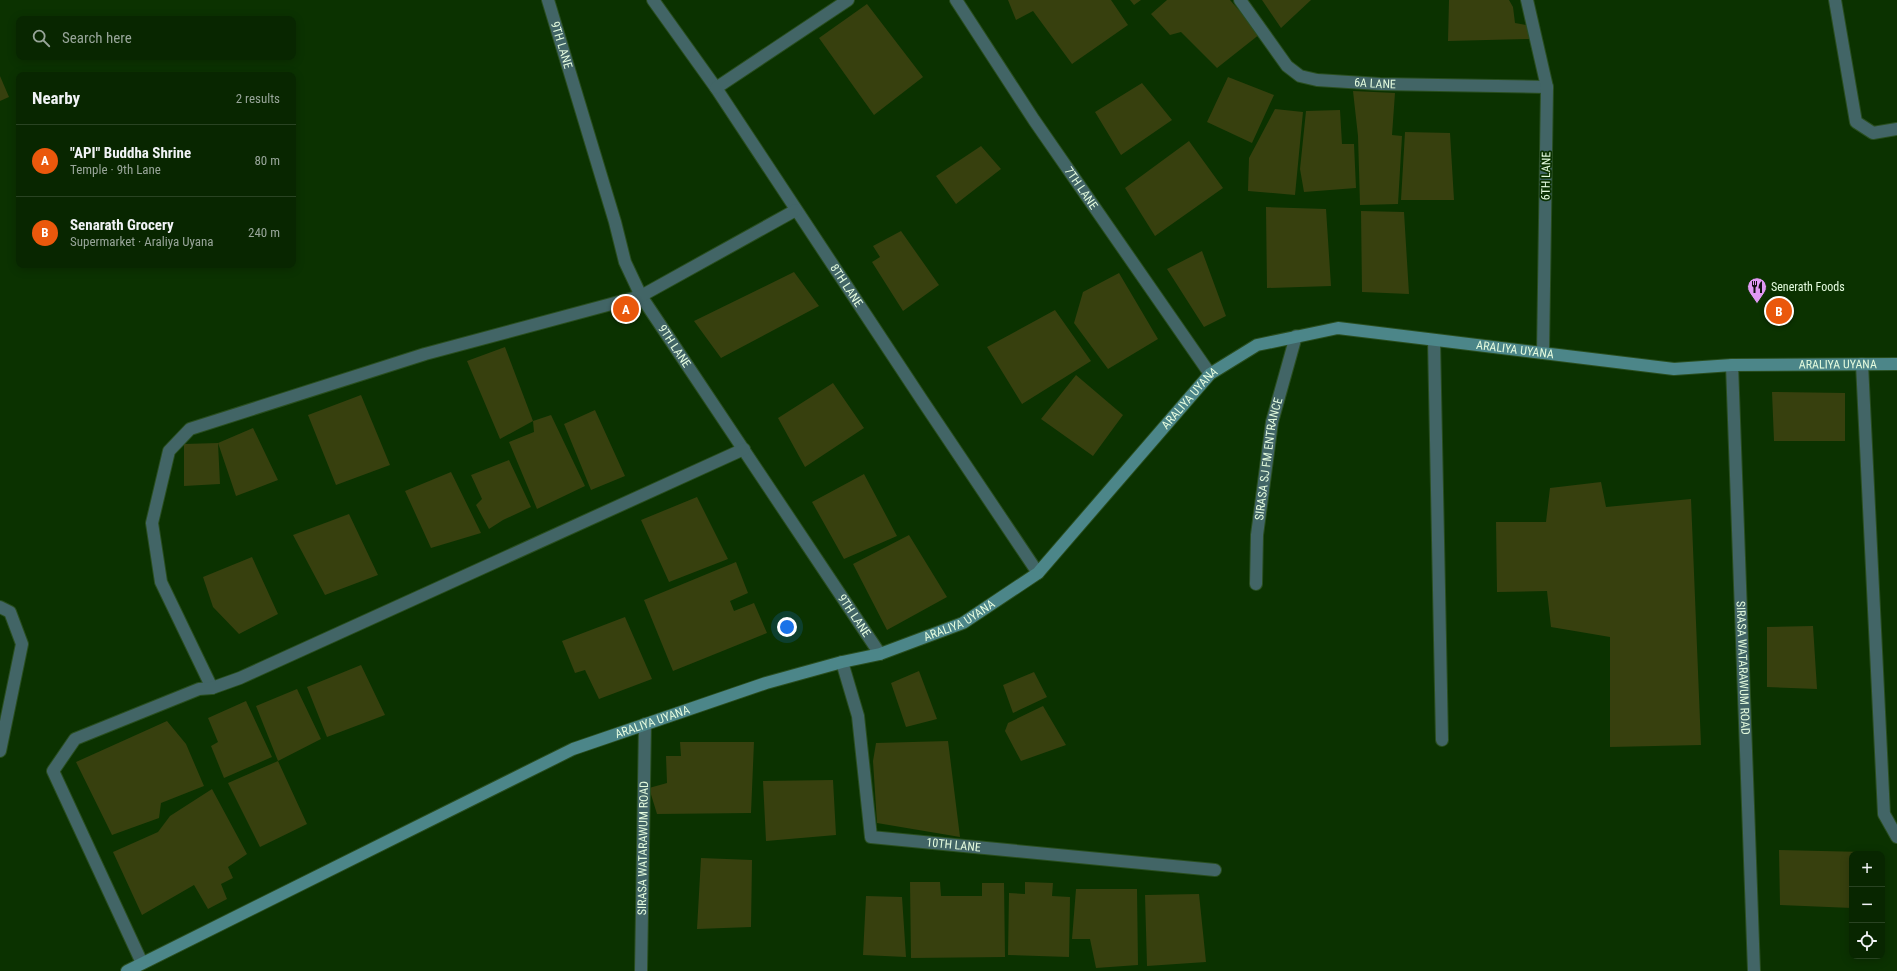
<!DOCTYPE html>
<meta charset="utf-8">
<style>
:root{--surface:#082600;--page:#16320f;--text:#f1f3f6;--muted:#98a599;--line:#294322;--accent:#ea580c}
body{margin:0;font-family:"Roboto Condensed",sans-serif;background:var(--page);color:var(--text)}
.controls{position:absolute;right:12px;bottom:12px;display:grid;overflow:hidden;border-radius:8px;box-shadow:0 2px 10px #0003}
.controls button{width:36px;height:36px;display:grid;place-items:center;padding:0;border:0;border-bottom:1px solid var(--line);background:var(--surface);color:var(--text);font:20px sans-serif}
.you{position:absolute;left:787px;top:627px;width:14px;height:14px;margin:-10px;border:3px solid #fff;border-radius:50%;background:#1a73e8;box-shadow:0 0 0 6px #1a73e833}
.badge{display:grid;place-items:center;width:26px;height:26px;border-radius:50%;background:var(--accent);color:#fff;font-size:13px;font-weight:700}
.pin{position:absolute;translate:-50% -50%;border:2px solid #fff;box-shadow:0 1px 4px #0006}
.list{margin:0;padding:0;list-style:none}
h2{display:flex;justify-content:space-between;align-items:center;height:52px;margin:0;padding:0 16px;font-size:17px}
h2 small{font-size:13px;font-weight:400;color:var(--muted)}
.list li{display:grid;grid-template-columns:26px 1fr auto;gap:12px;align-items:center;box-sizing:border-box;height:72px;padding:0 16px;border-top:1px solid var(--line)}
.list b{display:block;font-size:15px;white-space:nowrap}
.list p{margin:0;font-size:13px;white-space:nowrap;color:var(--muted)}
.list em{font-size:13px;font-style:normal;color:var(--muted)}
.icon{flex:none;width:22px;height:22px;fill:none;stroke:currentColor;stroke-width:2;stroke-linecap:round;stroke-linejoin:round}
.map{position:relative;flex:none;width:1897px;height:971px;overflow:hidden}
.search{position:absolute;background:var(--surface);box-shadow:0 2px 10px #0003;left:16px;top:16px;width:280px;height:44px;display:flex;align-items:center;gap:10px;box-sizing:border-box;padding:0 14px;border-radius:8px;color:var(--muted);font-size:15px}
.panel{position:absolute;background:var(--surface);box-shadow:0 2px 10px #0003;left:16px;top:72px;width:280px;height:196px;border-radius:8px}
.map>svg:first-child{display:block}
.building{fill:#37400e}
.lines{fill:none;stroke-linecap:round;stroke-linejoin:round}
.lane-casing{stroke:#294e1f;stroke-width:14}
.street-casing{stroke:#294e1f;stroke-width:14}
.secondary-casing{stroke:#294e1f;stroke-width:14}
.lane{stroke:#426566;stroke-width:12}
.street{stroke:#426566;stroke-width:12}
.secondary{stroke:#4c8689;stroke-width:12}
.labels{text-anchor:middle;stroke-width:3.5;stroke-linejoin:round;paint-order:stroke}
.street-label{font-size:12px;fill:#e4fbde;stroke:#0b3200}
.poi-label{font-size:12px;fill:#e4fbde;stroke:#0b3200;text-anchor:start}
</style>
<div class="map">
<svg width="1897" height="971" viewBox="0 0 1897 971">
<rect width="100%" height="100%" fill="#0b3200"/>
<!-- building -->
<path class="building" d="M 1008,0 L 1111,0 L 1128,25 L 1072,64 L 1033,11 L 1016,20 Z
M 1130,0 L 1141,0 L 1134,5 Z
M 1167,0 L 1230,0 L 1260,34 L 1217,68 L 1181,32 L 1170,35 L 1151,14 Z
M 1262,0 L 1311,0 L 1281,28 Z
M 1449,0 L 1509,0 L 1513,7 L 1515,23 L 1531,26 L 1529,39 L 1448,41 Z
M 867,4 L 923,77 L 874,115 L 819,38 Z
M 0,76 L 9,97 L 0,101 Z
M 1228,77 L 1274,95 L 1252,143 L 1207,122 Z
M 1142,83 L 1172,120 L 1121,155 L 1095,112 Z
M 1353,91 L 1395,93 L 1392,135 L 1402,136 L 1398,204 L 1360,205 L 1358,136 Z
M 1275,109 L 1303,112 L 1295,195 L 1248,191 L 1249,158 Z
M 1340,110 L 1342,144 L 1354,144 L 1356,188 L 1304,192 L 1300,169 L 1306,111 Z
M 1405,132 L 1450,133 L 1454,200 L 1401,200 Z
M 1189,141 L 1223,188 L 1155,236 L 1125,188 Z
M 981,146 L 1001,169 L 956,204 L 936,176 Z
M 1266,207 L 1326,209 L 1331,286 L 1267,288 Z
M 1361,211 L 1404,212 L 1409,294 L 1362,292 Z
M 901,231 L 939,285 L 903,311 L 872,262 L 880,257 L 873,246 Z
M 1202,251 L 1226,316 L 1204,327 L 1167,269 Z
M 794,272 L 819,306 L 721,358 L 694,321 Z
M 1119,273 L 1158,339 L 1108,369 L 1074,323 L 1083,292 Z
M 1055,310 L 1091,361 L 1022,404 L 987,347 Z
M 505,347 L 533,421 L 500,439 L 467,361 Z
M 1076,375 L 1123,415 L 1093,456 L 1041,419 Z
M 833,383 L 864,428 L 805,467 L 778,418 Z
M 1772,392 L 1845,393 L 1845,441 L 1774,441 Z
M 361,395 L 390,465 L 336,485 L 308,415 Z
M 595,410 L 625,476 L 591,490 L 564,424 Z
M 551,415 L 585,486 L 537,509 L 509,442 L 534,432 L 533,421 Z
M 253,428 L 278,480 L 236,496 L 218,443 Z
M 218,443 L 220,484 L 184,486 L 184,444 Z
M 509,460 L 531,507 L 503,520 L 489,529 L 476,505 L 482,499 L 471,475 Z
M 451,472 L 481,533 L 431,548 L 405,491 Z
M 864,474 L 897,536 L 844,559 L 812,502 Z
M 1601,482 L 1606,507 L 1691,499 L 1701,745 L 1610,747 L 1610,637 L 1551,627 L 1547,591 L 1497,592 L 1496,522 L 1546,522 L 1550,488 Z
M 697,497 L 728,559 L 669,582 L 641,520 Z
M 349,514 L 378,575 L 325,595 L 293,535 Z
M 909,535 L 947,597 L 887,630 L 853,564 Z
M 252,557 L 278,614 L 239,634 L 213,607 L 203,577 Z
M 736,562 L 748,593 L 730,601 L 734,611 L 754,603 L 767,633 L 673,671 L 644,600 Z
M 625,617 L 652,679 L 599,699 L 585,670 L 575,673 L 562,641 Z
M 1813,626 L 1817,689 L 1767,687 L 1767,627 Z
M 361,665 L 385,715 L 327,737 L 307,687 Z
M 919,671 L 937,719 L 906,727 L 891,683 Z
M 1034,672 L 1047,697 L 1013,713 L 1003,685 Z
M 297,689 L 321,739 L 278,761 L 307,824 L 260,847 L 228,783 L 278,761 L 256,706 Z
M 246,701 L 272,757 L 224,778 L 211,746 L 218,742 L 208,718 Z
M 1043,706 L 1066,745 L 1021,761 L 1005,731 L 1008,723 Z
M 167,721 L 186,744 L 204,786 L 161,803 L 159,818 L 112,835 L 76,762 Z
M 948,741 L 960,837 L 877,823 L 873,761 L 876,743 Z
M 680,742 L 754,742 L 751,813 L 657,814 L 649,788 L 667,783 L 666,756 L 681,756 Z
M 833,780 L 836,835 L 766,841 L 763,781 Z
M 212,789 L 247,854 L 228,867 L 233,878 L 221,884 L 227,899 L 208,909 L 194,885 L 142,915 L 113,852 L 158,832 L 170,816 Z
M 1779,850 L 1865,852 L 1866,854 L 1852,854 L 1852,908 L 1780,905 Z
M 701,858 L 752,860 L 751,927 L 697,929 Z
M 910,882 L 940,882 L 941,896 L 982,896 L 982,883 L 1004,883 L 1005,957 L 911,958 Z
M 1025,882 L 1053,883 L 1052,896 L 1070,897 L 1069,957 L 1008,955 L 1009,893 L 1025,894 Z
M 1076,889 L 1137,889 L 1138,965 L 1096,968 L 1090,939 L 1072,939 Z
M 1199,894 L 1206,962 L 1147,966 L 1145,895 Z
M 866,896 L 902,897 L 906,957 L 863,955 Z"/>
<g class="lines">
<defs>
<path id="lane" d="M 1434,340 L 1442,740"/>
<g id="street">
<path id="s1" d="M 548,0 L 615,222 L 625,262 L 641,296 L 880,654"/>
<path id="s2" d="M 653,0 L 716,88 L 922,400 L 1038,573"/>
<path id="s3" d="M 956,0 L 1034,120 L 1210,374"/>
<path id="s4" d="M 1240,0 L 1287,66 L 1300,76 L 1317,80 L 1380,84 L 1547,87"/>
<path d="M 1527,0 L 1547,87 L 1543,353"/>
<path d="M 1835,0 L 1856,122 L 1873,133 L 1897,129"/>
<path d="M 716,88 L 848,0"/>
<path d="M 1862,364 L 1884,814 L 1897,837"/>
<path id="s5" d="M 1732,365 L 1754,971"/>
<path id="s6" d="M 1256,584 L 1257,535 L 1272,422 L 1296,336"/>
<path d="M 0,607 L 10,612 L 22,644 L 0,751"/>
<path id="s7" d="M 842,662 L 858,716 L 871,837 L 1215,870"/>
<path d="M 212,688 L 161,582 L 152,523 L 169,451 L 190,429 L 425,354 L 641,296 L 796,210"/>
<path d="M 142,963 L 53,771 L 75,739 L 199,689 L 212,688 L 240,678 L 744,449"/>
<path id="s8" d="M 641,971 L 645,724"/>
</g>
<g id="secondary">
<path id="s9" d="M 127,971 L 573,749 L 766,683 L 842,662 L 880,654 L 963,623 L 1038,573 L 1210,374 L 1257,345 L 1338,328 L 1674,369 L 1732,365 L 1897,364"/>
</g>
</defs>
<!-- lane casing -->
<use href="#lane" class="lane-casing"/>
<!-- street casing -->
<use href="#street" class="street-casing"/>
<!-- secondary casing -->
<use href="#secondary" class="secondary-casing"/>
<!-- lane -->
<use href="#lane" class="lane"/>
<!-- street -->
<use href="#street" class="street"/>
<!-- secondary -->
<use href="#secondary" class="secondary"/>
</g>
<!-- icons -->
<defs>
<symbol id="restaurant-pin" viewBox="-11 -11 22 30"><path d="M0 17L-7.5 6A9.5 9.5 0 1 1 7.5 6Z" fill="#df98f2" stroke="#0b3200"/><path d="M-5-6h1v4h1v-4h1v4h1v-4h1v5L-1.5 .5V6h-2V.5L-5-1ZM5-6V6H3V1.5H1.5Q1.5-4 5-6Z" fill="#111"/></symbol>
</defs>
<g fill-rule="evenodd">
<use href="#restaurant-pin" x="1746" y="276" width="22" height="30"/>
</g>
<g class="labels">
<!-- street labels -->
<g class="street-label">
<text dy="4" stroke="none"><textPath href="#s1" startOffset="47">9TH LANE</textPath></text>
<text dy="4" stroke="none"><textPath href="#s4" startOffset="173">6A LANE</textPath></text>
<text transform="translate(1546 176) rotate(-89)" y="4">6TH LANE</text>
<text dy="4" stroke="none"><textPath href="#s3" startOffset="226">7TH LANE</textPath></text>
<text dy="4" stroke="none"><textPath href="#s2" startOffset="345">8TH LANE</textPath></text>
<text dy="4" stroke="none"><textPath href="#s1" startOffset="371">9TH LANE</textPath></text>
<text dy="4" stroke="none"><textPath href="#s9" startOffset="1578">ARALIYA UYANA</textPath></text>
<text dy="4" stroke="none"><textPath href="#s9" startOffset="1902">ARALIYA UYANA</textPath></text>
<text dy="4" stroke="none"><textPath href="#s9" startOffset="1230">ARALIYA UYANA</textPath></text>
<text dy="4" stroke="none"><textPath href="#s6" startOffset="126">SIRASA SJ FM ENTRANCE</textPath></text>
<text dy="4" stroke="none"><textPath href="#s1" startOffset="695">9TH LANE</textPath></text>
<text dy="4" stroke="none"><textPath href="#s9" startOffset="906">ARALIYA UYANA</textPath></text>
<text dy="4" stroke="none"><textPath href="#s5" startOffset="303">SIRASA WATARAWUM ROAD</textPath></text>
<text dy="4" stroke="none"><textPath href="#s9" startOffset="582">ARALIYA UYANA</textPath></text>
<text dy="4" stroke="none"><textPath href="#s7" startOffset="261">10TH LANE</textPath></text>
<text dy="4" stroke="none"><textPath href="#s8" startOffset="123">SIRASA WATARAWUM ROAD</textPath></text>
</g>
<!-- poi labels -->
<g class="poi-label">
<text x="1771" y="291">Senerath Foods</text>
</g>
</g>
</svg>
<div class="controls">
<button>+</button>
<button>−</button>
<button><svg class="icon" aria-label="locate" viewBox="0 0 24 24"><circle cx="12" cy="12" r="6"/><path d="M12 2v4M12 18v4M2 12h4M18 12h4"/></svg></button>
</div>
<div class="you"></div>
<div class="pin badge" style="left:626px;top:309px">A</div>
<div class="pin badge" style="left:1779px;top:311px">B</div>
<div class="search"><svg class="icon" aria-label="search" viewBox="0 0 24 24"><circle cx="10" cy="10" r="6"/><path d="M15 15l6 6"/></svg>Search here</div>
<section class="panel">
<h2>Nearby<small>2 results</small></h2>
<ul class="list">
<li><span class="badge">A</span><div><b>&quot;API&quot; Buddha Shrine</b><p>Temple · 9th Lane</p></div><em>80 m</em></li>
<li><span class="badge">B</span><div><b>Senarath Grocery</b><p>Supermarket · Araliya Uyana</p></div><em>240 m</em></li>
</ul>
</section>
</div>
